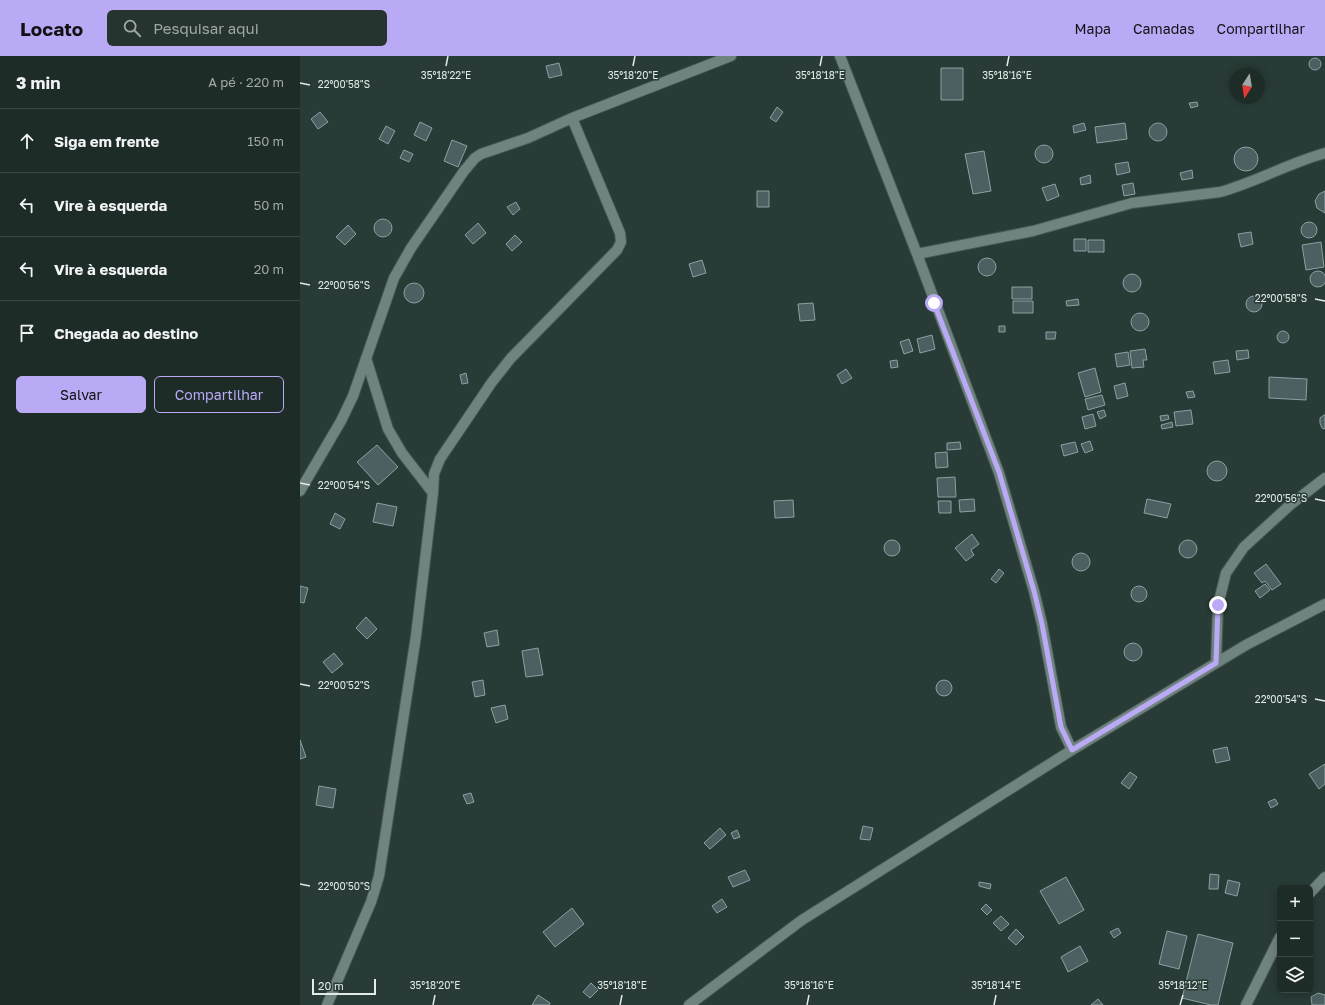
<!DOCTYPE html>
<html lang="pt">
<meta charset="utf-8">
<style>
:root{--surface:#1e2c28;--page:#263430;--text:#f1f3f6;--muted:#a1a7a8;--line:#3c4845;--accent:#baaaf6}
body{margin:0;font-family:"Golos Text",sans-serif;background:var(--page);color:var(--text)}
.controls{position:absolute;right:12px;bottom:12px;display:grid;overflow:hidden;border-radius:6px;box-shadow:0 2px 10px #0003}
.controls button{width:36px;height:36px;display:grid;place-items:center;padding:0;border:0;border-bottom:1px solid var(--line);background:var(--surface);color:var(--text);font:20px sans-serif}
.compass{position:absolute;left:929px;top:12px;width:36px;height:36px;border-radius:50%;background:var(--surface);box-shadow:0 2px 10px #0003;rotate:192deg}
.scale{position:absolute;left:12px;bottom:10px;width:64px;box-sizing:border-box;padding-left:4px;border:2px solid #e1ece9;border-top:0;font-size:11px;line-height:14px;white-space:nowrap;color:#e1ece9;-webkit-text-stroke:3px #283b36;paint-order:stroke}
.stop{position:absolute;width:12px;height:12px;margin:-9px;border:3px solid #baaaf6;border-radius:50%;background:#fff}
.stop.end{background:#baaaf6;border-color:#fff;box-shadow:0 1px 4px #0008}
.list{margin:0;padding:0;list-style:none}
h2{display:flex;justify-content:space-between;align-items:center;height:52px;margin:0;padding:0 16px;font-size:17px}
h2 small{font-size:13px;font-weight:400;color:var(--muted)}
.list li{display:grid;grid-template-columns:26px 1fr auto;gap:12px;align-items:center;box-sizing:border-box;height:64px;padding:0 16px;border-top:1px solid var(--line)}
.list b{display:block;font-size:15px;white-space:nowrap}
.list em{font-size:13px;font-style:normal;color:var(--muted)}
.actions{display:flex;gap:8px;padding:12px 16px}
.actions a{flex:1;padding:9px 0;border:1px solid var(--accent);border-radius:6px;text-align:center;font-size:14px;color:var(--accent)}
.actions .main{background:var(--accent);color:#111}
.icon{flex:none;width:22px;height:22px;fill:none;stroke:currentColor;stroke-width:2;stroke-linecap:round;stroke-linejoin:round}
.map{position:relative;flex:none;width:1025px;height:949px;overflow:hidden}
header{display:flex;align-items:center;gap:24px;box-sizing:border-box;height:56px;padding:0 20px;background:var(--accent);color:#111}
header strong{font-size:19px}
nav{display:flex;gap:22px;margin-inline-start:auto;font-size:14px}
.search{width:280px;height:36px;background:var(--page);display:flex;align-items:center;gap:10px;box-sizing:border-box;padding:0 14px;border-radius:6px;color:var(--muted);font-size:15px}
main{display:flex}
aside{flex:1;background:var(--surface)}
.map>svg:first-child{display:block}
.building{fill:#4c6061;stroke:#8ba1a2}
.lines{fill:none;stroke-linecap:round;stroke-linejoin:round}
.street-casing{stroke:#465753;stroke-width:12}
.street{stroke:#70847f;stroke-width:10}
.route{stroke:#baaaf6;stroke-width:5}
.ticks{fill:none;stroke:#e1ece9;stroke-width:1.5}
.ticks-label{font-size:10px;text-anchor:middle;fill:#e1ece9;stroke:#283b36;stroke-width:3;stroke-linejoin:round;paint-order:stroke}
</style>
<header>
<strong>Locato</strong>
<div class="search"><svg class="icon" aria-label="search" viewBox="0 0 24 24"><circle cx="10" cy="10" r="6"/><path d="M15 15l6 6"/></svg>Pesquisar aqui</div>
<nav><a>Mapa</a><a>Camadas</a><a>Compartilhar</a></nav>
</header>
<main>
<aside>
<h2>3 min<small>A pé · 220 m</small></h2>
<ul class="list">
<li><svg class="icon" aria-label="ahead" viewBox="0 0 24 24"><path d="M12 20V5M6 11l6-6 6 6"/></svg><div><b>Siga em frente</b></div><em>150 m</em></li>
<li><svg class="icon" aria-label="left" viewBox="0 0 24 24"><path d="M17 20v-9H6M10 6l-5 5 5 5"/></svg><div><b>Vire à esquerda</b></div><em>50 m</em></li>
<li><svg class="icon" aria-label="left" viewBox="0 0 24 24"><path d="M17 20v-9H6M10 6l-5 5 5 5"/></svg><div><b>Vire à esquerda</b></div><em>20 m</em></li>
<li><svg class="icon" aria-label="arrive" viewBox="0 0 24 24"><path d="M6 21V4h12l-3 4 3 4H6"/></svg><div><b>Chegada ao destino</b></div></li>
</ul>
<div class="actions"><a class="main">Salvar</a><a>Compartilhar</a></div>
</aside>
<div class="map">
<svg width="1025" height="949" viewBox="0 0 1025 949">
<rect width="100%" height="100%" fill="#283b36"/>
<!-- building -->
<path class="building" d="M1009 8a6 6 0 1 1 12 0a6 6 0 1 1-12 0Z
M 259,7 L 262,19 L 249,22 L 246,10 Z
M 641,12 L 663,12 L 663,44 L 641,44 Z
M 897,46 L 898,50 L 891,52 L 889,47 Z
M 477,51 L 483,56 L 476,66 L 470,62 Z
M 20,56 L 28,66 L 18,73 L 11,63 Z
M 120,66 L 132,72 L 126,85 L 114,79 Z
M849 76a9 9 0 1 1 18 0a9 9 0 1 1-18 0Z
M 784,67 L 786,74 L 774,77 L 773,70 Z
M 825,67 L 827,83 L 797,87 L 795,71 Z
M 86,70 L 95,75 L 88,88 L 79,83 Z
M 152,84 L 167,90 L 158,111 L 144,105 Z
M735 98a9 9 0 1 1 18 0a9 9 0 1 1-18 0Z
M934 103a12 12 0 1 1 24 0a12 12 0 1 1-24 0Z
M 104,94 L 113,98 L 109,106 L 100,102 Z
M 684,95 L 691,135 L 673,138 L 665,98 Z
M 828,106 L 830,116 L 817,119 L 815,108 Z
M 892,114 L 893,122 L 882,124 L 880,117 Z
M 790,119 L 791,127 L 781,129 L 780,122 Z
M 833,127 L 835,138 L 824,140 L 822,129 Z
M 755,128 L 759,140 L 747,145 L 742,132 Z
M 457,135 L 469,135 L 469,151 L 457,151 Z
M 1025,135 L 1025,157 L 1017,152 L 1015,145 L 1019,138 Z
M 216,146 L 220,153 L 213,159 L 207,151 Z
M74 172a9 9 0 1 1 18 0a9 9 0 1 1-18 0Z
M1001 174a8 8 0 1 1 16 0a8 8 0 1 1-16 0Z
M 178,167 L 186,177 L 173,188 L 165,179 Z
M 48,169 L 56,178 L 45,189 L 36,181 Z
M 951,176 L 953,188 L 941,191 L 938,178 Z
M 215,179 L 222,186 L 212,195 L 206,188 Z
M 774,183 L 786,183 L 786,195 L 774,195 Z
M 788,184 L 804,184 L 804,196 L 788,196 Z
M 1021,186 L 1024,211 L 1006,214 L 1002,189 Z
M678 211a9 9 0 1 1 18 0a9 9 0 1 1-18 0Z
M 402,204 L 406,217 L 393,221 L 389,208 Z
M1010 223a8 8 0 1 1 16 0a8 8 0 1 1-16 0Z
M823 227a9 9 0 1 1 18 0a9 9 0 1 1-18 0Z
M104 237a10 10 0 1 1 20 0a10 10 0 1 1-20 0Z
M 712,231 L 732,231 L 732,243 L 712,243 Z
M946 248a8 8 0 1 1 16 0a8 8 0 1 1-16 0Z
M 778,243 L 779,249 L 767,250 L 766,245 Z
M 713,245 L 733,245 L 733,257 L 713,257 Z
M 513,247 L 515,264 L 500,265 L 498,248 Z
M831 266a9 9 0 1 1 18 0a9 9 0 1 1-18 0Z
M 699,270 L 705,270 L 705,276 L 699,276 Z
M977 281a6 6 0 1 1 12 0a6 6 0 1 1-12 0Z
M 746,276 L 756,276 L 755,283 L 746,283 Z
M 632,279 L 635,293 L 620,297 L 617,283 Z
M 609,283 L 613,295 L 604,298 L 600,286 Z
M 845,293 L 847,304 L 843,304 L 844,311 L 832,312 L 830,295 Z
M 948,294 L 949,302 L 937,304 L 936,295 Z
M 828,296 L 830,309 L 817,311 L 815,298 Z
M 597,304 L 598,311 L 591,312 L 590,305 Z
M 928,304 L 930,316 L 915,318 L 913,306 Z
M 795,312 L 801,336 L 785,341 L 778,317 Z
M 546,313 L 552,322 L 542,328 L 537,319 Z
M 166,317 L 168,327 L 162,328 L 160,319 Z
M 969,321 L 1007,323 L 1006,344 L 969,342 Z
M 825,327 L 828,340 L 817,343 L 814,330 Z
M 893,335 L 895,341 L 888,342 L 886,336 Z
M 802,339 L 805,349 L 788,354 L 785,343 Z
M 804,354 L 806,360 L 800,363 L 797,356 Z
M 891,354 L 893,368 L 876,370 L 874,356 Z
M 793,358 L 796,370 L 785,373 L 782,361 Z
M 868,359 L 869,363 L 861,365 L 860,360 Z
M 1024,359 L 1025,359 L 1025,373 L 1022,372 L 1020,367 L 1020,362 Z
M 872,366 L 873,371 L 862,373 L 861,369 Z
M 790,385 L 793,394 L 785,397 L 781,388 Z
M 660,386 L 661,393 L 647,394 L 647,387 Z
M 775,386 L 778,396 L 764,400 L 761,389 Z
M 77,389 L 98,411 L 78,429 L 57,406 Z
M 647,396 L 648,411 L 636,412 L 635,397 Z
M907 415a10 10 0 1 1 20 0a10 10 0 1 1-20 0Z
M 655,421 L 656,441 L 638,441 L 637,422 Z
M 674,443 L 675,455 L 660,456 L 659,444 Z
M 847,443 L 871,448 L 867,462 L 844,457 Z
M 493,444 L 494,461 L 475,462 L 474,445 Z
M 638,445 L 651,445 L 651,457 L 639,457 Z
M 77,447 L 97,451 L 93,470 L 73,466 Z
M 35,457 L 45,463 L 40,473 L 30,468 Z
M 672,478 L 679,488 L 671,494 L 674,499 L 666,505 L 655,492 Z
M879 493a9 9 0 1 1 18 0a9 9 0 1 1-18 0Z
M584 492a8 8 0 1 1 16 0a8 8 0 1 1-16 0Z
M772 506a9 9 0 1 1 18 0a9 9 0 1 1-18 0Z
M 966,508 L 981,528 L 972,534 L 965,525 L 962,527 L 954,517 Z
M 699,513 L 704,517 L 696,527 L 691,523 Z
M 965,528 L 970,534 L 960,542 L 955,535 Z
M 0,530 L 8,532 L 4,547 L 0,546 Z
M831 538a8 8 0 1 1 16 0a8 8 0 1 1-16 0Z
M 66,561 L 77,573 L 67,583 L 56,572 Z
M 197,574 L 199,589 L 187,591 L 184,577 Z
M824 596a9 9 0 1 1 18 0a9 9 0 1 1-18 0Z
M 238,592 L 243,619 L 226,621 L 222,595 Z
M 34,597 L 43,608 L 32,617 L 23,606 Z
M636 632a8 8 0 1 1 16 0a8 8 0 1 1-16 0Z
M 183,624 L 185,639 L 175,641 L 172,626 Z
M 205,649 L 208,663 L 196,667 L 191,652 Z
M 0,684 L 6,701 L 0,703 Z
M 927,691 L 930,704 L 916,707 L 913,694 Z
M 1025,708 L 1025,728 L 1019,733 L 1009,718 Z
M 830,716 L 837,721 L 829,733 L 821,727 Z
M 19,730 L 36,733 L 33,752 L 16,749 Z
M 171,737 L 174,746 L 167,748 L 163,739 Z
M 975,743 L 978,748 L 971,752 L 968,746 Z
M 563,770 L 573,772 L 570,784 L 560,783 Z
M 420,772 L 426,779 L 410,793 L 404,787 Z
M 437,774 L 440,781 L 434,783 L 431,777 Z
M 445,814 L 450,824 L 433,831 L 428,821 Z
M 910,818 L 919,819 L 918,833 L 909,833 Z
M 766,821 L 784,854 L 759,868 L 740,835 Z
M 928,824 L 940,827 L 937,840 L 925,837 Z
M 679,826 L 691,828 L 690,833 L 679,830 Z
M 422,843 L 427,851 L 417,857 L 412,850 Z
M 686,848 L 692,854 L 687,859 L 681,853 Z
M 272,852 L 284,868 L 255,891 L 243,876 Z
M 701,860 L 709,868 L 701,875 L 693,867 Z
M 818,872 L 821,877 L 814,882 L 810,876 Z
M 716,873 L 724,881 L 716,889 L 708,882 Z
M 867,875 L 887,880 L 879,913 L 859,908 Z
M 898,878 L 933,887 L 918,949 L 911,949 L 882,942 Z
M 780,890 L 788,905 L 768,916 L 761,901 Z
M 291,927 L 298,934 L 290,942 L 283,936 Z
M 1018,937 L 1025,939 L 1025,949 L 1012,949 L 1011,941 Z
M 238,939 L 250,947 L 249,949 L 232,949 Z
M 798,943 L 803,949 L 791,949 Z"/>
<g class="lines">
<defs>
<path id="street" d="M 540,0 L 617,198 L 699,417 L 734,535 L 742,568 L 761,671 L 772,694
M 617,198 L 733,175 L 832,147 L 920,136 C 956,126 989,107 1025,97
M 66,302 L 88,373 L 102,397 L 133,437
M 0,435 L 41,365 L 53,340 L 94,222 L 111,192 L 164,115 L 175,102 L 181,98 L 228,82 L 272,62 L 431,0
M 916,607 L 918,549 L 926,517 L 944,491 L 990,449 L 1025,422
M 1010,837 L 1025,821
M 27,949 L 71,846 L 79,820 L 116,580 L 133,437 L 134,418 L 140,403 L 192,326 L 211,302 L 317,194 L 321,186 L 320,177 L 272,62
M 389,949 L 502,864 L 772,694 L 946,589 L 1025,548
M 946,949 L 980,881"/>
</defs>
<!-- street casing -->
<use href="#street" class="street-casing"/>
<!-- street -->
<use href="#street" class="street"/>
</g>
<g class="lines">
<!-- route -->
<path class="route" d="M 634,247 L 699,416 L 734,535 L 742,568 L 761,671 L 772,694 L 916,607 L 918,549"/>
</g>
<!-- ticks -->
<path class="ticks" d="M 146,10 L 148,0M 333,10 L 335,0M 520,10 L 522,0M 707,10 L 709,0M 0,27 L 10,29M 0,227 L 10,229M 1015,243 L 1025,245M 0,427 L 10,429M 1015,443 L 1025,445M 0,628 L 10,630M 1015,643 L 1025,645M 0,828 L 10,830M 133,949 L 135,939M 320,949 L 322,939M 507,949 L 509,939M 694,949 L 696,939M 880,949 L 883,939"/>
<g class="ticks-label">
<text x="146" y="23">35°18'22"E</text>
<text x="333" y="23">35°18'20"E</text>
<text x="520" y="23">35°18'18"E</text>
<text x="707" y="23">35°18'16"E</text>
<text x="44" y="32">22°00'58"S</text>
<text x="44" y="233">22°00'56"S</text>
<text x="981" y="246">22°00'58"S</text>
<text x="44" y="433">22°00'54"S</text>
<text x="981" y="446">22°00'56"S</text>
<text x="44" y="633">22°00'52"S</text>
<text x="981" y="647">22°00'54"S</text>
<text x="44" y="834">22°00'50"S</text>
<text x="135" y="933">35°18'20"E</text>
<text x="322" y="933">35°18'18"E</text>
<text x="509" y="933">35°18'16"E</text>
<text x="696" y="933">35°18'14"E</text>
<text x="883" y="933">35°18'12"E</text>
</g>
</svg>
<div class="controls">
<button>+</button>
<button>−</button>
<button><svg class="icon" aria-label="layers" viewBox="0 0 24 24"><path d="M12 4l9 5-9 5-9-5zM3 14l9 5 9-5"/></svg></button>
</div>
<svg class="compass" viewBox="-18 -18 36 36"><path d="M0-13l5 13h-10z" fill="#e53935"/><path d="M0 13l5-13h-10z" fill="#a1a7a8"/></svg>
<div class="scale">20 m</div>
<div class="stop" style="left:634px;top:247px"></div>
<div class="stop end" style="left:918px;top:549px"></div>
</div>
</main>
